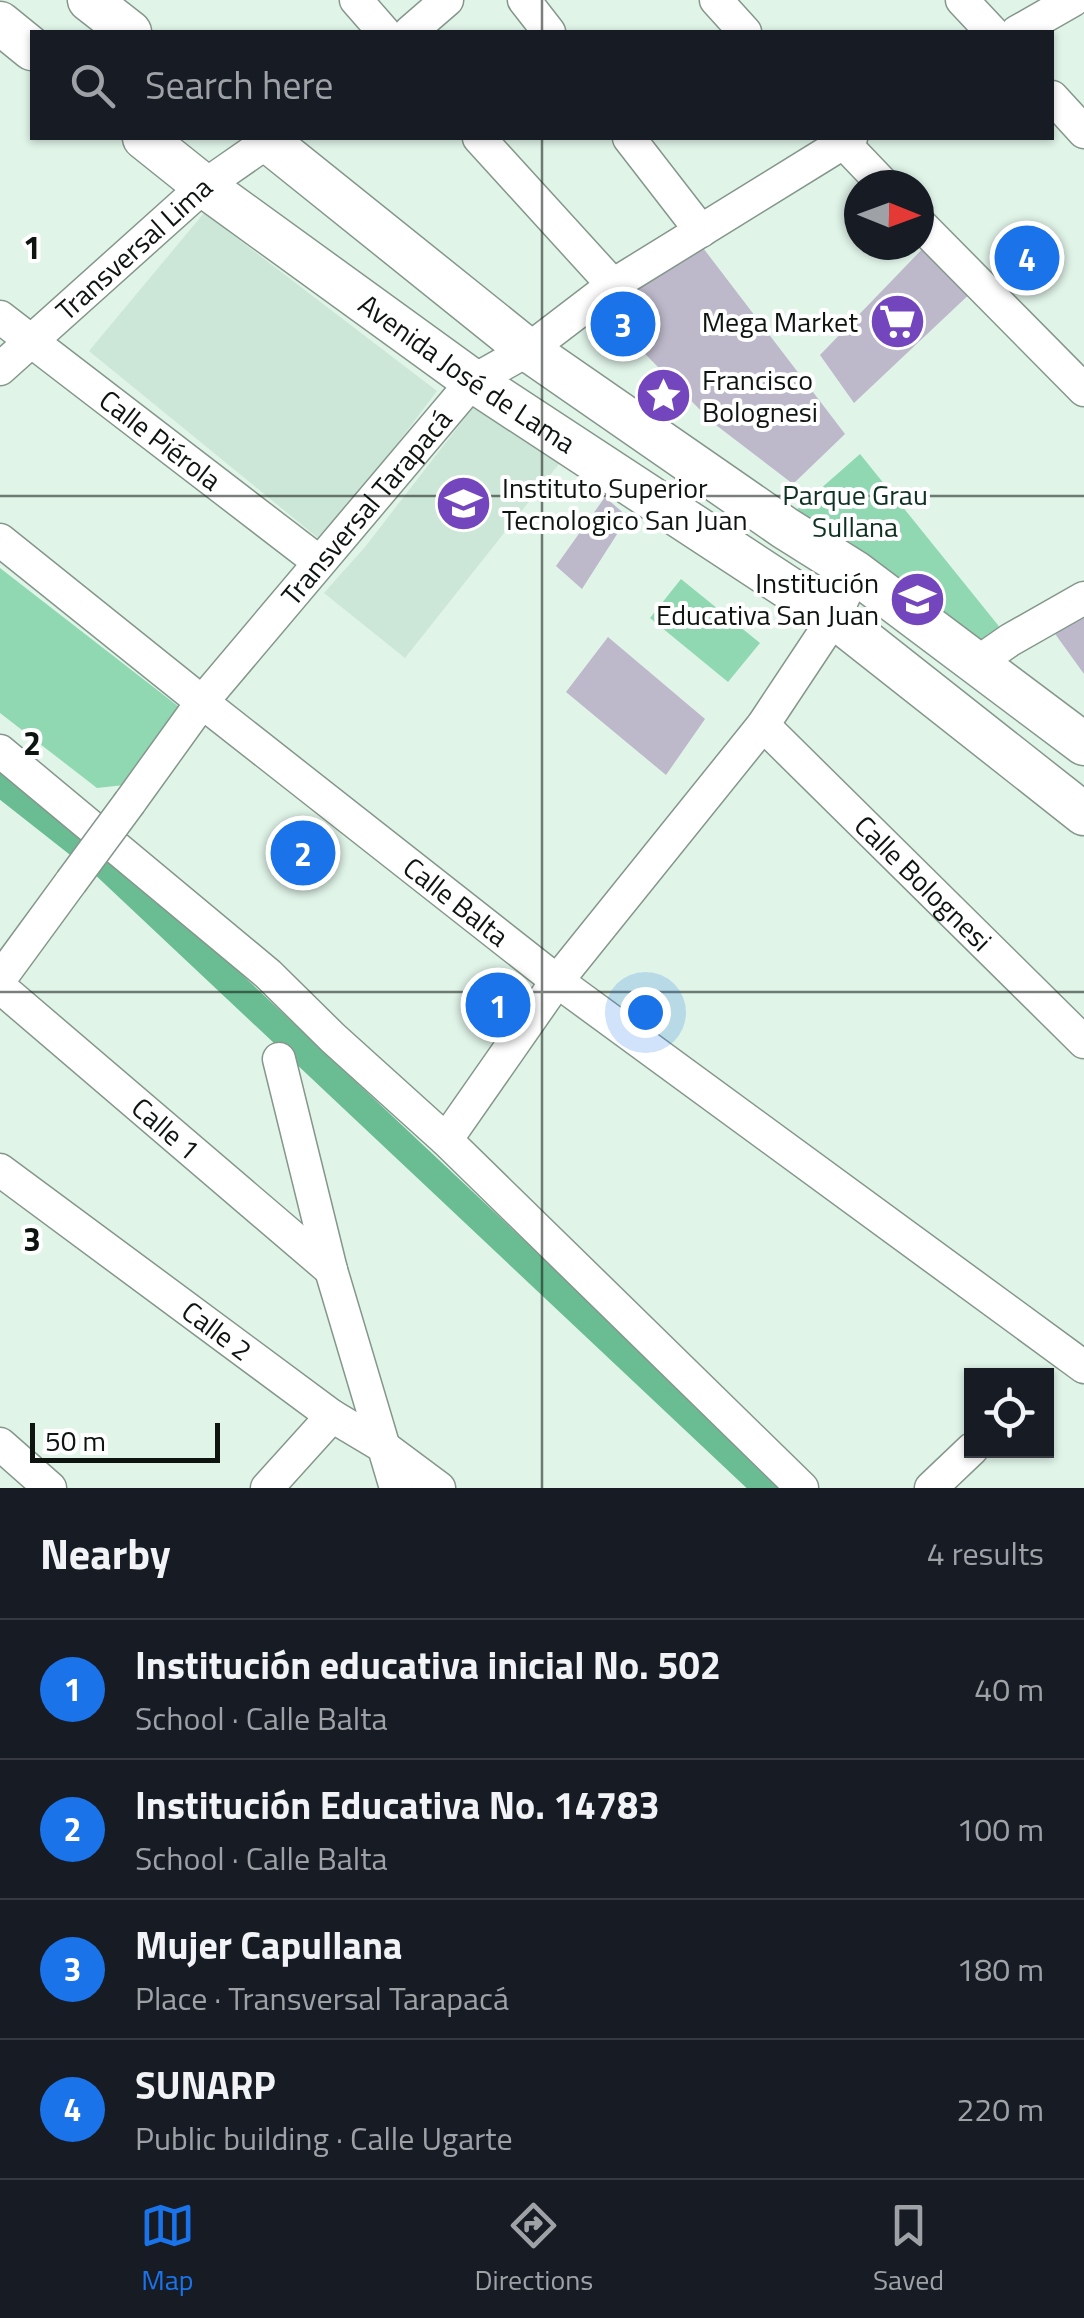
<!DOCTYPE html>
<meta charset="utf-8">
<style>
:root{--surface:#171b24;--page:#20242c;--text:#f1f3f6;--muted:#9ea1a6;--line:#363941;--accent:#1a73e8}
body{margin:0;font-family:"Titillium Web",sans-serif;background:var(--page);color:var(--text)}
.controls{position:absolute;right:30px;bottom:30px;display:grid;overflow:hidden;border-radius:0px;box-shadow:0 2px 8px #0004}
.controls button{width:90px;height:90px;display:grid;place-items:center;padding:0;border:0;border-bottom:2px solid var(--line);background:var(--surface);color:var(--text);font:50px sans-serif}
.compass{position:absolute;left:844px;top:170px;width:90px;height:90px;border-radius:50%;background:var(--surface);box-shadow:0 2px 8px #0004;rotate:91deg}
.scale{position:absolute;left:30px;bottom:25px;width:190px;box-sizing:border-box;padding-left:10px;border:5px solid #0e1511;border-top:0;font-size:28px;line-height:35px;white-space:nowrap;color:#0e1511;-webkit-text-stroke:8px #fff;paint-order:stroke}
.you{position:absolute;left:645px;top:1012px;width:35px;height:35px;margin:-25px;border:8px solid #fff;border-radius:50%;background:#1a73e8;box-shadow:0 0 0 15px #1a73e833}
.badge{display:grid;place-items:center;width:65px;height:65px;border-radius:50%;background:var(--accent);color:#fff;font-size:32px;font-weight:700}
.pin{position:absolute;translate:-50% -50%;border:5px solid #fff;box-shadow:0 2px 10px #0006}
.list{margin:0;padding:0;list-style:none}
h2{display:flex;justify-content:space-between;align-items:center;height:130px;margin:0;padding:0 40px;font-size:42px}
h2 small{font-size:32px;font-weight:400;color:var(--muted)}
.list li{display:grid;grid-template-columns:65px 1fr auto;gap:30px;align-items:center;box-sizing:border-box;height:140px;padding:0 40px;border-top:2px solid var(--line)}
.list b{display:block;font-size:38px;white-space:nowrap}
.list p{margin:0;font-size:32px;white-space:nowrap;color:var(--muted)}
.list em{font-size:32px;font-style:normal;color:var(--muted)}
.icon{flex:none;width:55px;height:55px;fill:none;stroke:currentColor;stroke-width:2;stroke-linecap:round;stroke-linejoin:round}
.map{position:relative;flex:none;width:1084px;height:1488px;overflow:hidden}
.search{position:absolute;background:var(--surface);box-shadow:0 2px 8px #0004;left:30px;right:30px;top:30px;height:110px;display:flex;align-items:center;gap:25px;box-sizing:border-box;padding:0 35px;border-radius:0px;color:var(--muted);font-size:38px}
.sheet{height:690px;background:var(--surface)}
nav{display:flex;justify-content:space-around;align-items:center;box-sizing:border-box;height:140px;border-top:2px solid var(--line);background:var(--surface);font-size:28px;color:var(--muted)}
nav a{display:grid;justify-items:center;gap:5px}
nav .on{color:var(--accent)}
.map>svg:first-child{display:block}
.built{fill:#cce6d7}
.green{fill:#90d8b2}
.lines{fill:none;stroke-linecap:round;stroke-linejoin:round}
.canal{stroke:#6abd92;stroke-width:28}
.building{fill:#bdb9cb}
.minor-casing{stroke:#85978c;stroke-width:35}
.major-casing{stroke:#85978c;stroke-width:45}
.minor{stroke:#fff;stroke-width:32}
.major{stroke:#fff;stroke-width:42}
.minor-bridge-casing{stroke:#85978c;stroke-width:35;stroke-linecap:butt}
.minor-bridge{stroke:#fff;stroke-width:32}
.grid{fill:none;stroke:#0e1511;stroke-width:2.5;stroke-opacity:0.55}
.labels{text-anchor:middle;stroke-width:8;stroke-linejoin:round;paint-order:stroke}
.street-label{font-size:28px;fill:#0e1511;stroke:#fff}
.poi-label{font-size:28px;fill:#0e1511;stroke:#fff;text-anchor:end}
.park-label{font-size:28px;fill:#0d3221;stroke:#fff}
.grid-label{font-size:32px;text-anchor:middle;font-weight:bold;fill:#0e1511;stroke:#fff;stroke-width:8;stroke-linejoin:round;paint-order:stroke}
</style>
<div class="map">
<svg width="1084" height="1488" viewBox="0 0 1084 1488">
<rect width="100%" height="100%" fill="#e0f4e8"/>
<!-- built -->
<path class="built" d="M 204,213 L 437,391 L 323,542 L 89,351 Z
M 478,401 L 562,460 L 405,658 L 324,593 L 365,547 Z"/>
<!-- green -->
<path class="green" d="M 860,454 L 1010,640 L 977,663 L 794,512 Z
M 0,568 L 183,710 L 124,785 L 97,788 L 0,713 Z
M 681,579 L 760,643 L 728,682 L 650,618 Z"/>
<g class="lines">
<!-- canal -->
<path class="canal" d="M 0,782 L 103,863 L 767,1488"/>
</g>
<!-- building -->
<path class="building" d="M 697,240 L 845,434 L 793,484 L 712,422 L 597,305 Z
M 930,241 L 976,288 L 854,403 L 820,355 Z
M 605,497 L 628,517 L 582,589 L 556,566 Z
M 1084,613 L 1084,674 L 1053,631 Z
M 608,637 L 705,719 L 666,775 L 566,692 Z"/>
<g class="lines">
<defs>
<g id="minor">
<path d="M 356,0 L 384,32"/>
<path d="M 524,0 L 549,32"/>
<path d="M 716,0 L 745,32"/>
<path d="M 962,0 L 992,32"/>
<path d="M 410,32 L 447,0"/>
<path d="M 1017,32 L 1073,0"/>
<path d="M 1052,97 L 1084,132"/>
<path d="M 479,138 L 613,285"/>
<path d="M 629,138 L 701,231"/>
<path d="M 839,138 L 884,185"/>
<path d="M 919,223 L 1084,390"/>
<path id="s1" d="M 0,317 L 319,562"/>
<path id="s2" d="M 0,369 L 204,186 L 273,138"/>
<path id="s3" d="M 0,540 L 202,702 L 557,981 L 1084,1367"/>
<path d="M 977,663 L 1010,640 L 1084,598"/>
<path id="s4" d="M 763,725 L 1084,1042"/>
<path d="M 0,751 L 268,974 L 333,1038 L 446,1140 L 802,1488"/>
<path id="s5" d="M 130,802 L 202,702 L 473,381 L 528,350 L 613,285 L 851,138"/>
<path d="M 0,979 L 71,882"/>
<path id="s6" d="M 0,987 L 331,1270"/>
<path d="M 279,1059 L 331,1270 L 396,1488"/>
<path d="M 446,1140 L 557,981 L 763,725 L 834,618 L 855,572"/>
<path id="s7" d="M 0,1170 L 332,1416 L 384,1447 L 439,1488"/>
<path d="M 0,1444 L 50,1488"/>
<path d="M 267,1488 L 332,1416"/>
<path d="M 931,1488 L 972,1449"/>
</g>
<g id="major">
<path d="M 89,0 L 130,32"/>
<path d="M 0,23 L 32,49"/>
<path id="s8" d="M 144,138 L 204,186 L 473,381 L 842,623 L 1084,814"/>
<path d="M 264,138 L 528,350 L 785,528 L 855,572 L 1084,744"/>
</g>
</defs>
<!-- minor casing -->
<use href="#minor" class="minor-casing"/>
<!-- major casing -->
<use href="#major" class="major-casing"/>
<!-- minor -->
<use href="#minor" class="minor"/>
<!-- major -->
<use href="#major" class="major"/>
<defs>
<path id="minor-bridge" d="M 71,882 L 130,802"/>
</defs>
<!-- minor-bridge casing -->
<use href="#minor-bridge" class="minor-bridge-casing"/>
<!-- minor-bridge -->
<use href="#minor-bridge" class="minor-bridge"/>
</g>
<!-- grid -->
<path class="grid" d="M 542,0 L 542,32M 542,138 L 542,1488M 0,496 L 1084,496M 0,992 L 1084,992"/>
<!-- icons -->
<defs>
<symbol id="supermarket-disc" viewBox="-11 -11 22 22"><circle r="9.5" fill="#7346be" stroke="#fff"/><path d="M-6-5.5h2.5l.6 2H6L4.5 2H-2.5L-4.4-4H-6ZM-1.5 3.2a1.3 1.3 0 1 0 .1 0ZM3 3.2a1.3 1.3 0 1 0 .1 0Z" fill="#fff"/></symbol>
<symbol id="sight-disc" viewBox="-11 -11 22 22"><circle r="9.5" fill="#7346be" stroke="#fff"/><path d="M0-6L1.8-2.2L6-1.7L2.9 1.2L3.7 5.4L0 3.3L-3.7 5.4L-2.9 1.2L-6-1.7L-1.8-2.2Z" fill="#fff"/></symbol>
<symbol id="university-disc" viewBox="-11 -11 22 22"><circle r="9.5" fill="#7346be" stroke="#fff"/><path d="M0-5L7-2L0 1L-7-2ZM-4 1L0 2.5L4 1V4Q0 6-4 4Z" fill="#fff"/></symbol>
<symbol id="school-disc" viewBox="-11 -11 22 22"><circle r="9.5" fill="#7346be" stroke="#fff"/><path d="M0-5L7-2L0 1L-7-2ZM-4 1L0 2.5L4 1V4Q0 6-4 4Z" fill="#fff"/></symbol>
</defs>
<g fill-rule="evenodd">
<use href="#supermarket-disc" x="866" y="290" width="63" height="63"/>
<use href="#sight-disc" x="632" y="364" width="63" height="63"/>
<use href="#university-disc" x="432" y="472" width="63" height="63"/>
<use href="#school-disc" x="886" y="568" width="63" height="63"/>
</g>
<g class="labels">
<!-- street labels -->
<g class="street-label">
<text dy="10" stroke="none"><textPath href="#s2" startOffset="180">Transversal Lima</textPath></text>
<text dy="10" stroke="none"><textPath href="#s8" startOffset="400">Avenida José de Lama</textPath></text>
<text dy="10" stroke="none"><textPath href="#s1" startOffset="202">Calle Piérola</textPath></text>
<text dy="10" stroke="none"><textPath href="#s5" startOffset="378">Transversal Tarapacá</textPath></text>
<text dy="10" stroke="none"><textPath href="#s4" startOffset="225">Calle Bolognesi</textPath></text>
<text dy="10" stroke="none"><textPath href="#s3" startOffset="582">Calle Balta</textPath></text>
<text dy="10" stroke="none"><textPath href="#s6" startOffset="218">Calle 1</textPath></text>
<text dy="10" stroke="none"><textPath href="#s7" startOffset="270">Calle 2</textPath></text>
</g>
<!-- poi labels -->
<g class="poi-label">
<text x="858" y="332">Mega Market</text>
<text x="702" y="390" text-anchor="start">Francisco<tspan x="702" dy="32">Bolognesi</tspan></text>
<text x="502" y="498" text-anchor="start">Instituto Superior<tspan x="502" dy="32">Tecnologico San Juan</tspan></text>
<text x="879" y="593">Institución<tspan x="879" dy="32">Educativa San Juan</tspan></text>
</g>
<!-- park labels -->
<g class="park-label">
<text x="855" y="505">Parque Grau<tspan x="855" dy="32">Sullana</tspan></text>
</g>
</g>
<g class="grid-label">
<text x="32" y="259">1</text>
<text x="32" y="755">2</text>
<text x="32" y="1251">3</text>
</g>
</svg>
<div class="controls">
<button><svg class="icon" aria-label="locate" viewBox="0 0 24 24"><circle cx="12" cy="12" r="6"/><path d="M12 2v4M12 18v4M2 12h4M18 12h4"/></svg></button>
</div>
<svg class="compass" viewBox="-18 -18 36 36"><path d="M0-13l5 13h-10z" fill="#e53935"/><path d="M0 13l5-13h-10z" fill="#9ea1a6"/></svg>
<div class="scale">50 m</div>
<div class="you"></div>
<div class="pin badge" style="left:498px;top:1005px">1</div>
<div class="pin badge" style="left:303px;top:853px">2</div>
<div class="pin badge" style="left:623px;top:324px">3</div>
<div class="pin badge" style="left:1027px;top:258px">4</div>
<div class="search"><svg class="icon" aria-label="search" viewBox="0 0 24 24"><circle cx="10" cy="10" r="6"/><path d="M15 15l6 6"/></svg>Search here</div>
</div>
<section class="sheet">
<h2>Nearby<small>4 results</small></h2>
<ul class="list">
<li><span class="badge">1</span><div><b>Institución educativa inicial No. 502</b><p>School · Calle Balta</p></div><em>40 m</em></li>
<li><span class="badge">2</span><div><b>Institución Educativa No. 14783</b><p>School · Calle Balta</p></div><em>100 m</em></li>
<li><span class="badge">3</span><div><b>Mujer Capullana</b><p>Place · Transversal Tarapacá</p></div><em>180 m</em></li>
<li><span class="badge">4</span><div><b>SUNARP</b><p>Public building · Calle Ugarte</p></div><em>220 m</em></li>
</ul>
</section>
<nav>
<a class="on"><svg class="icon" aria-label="map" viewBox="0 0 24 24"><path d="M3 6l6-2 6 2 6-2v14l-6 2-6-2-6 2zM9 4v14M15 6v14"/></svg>Map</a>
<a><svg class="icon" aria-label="directions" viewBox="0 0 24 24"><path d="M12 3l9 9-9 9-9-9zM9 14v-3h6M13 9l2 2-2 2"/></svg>Directions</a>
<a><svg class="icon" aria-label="saved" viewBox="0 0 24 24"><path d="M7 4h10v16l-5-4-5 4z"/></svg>Saved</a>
</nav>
